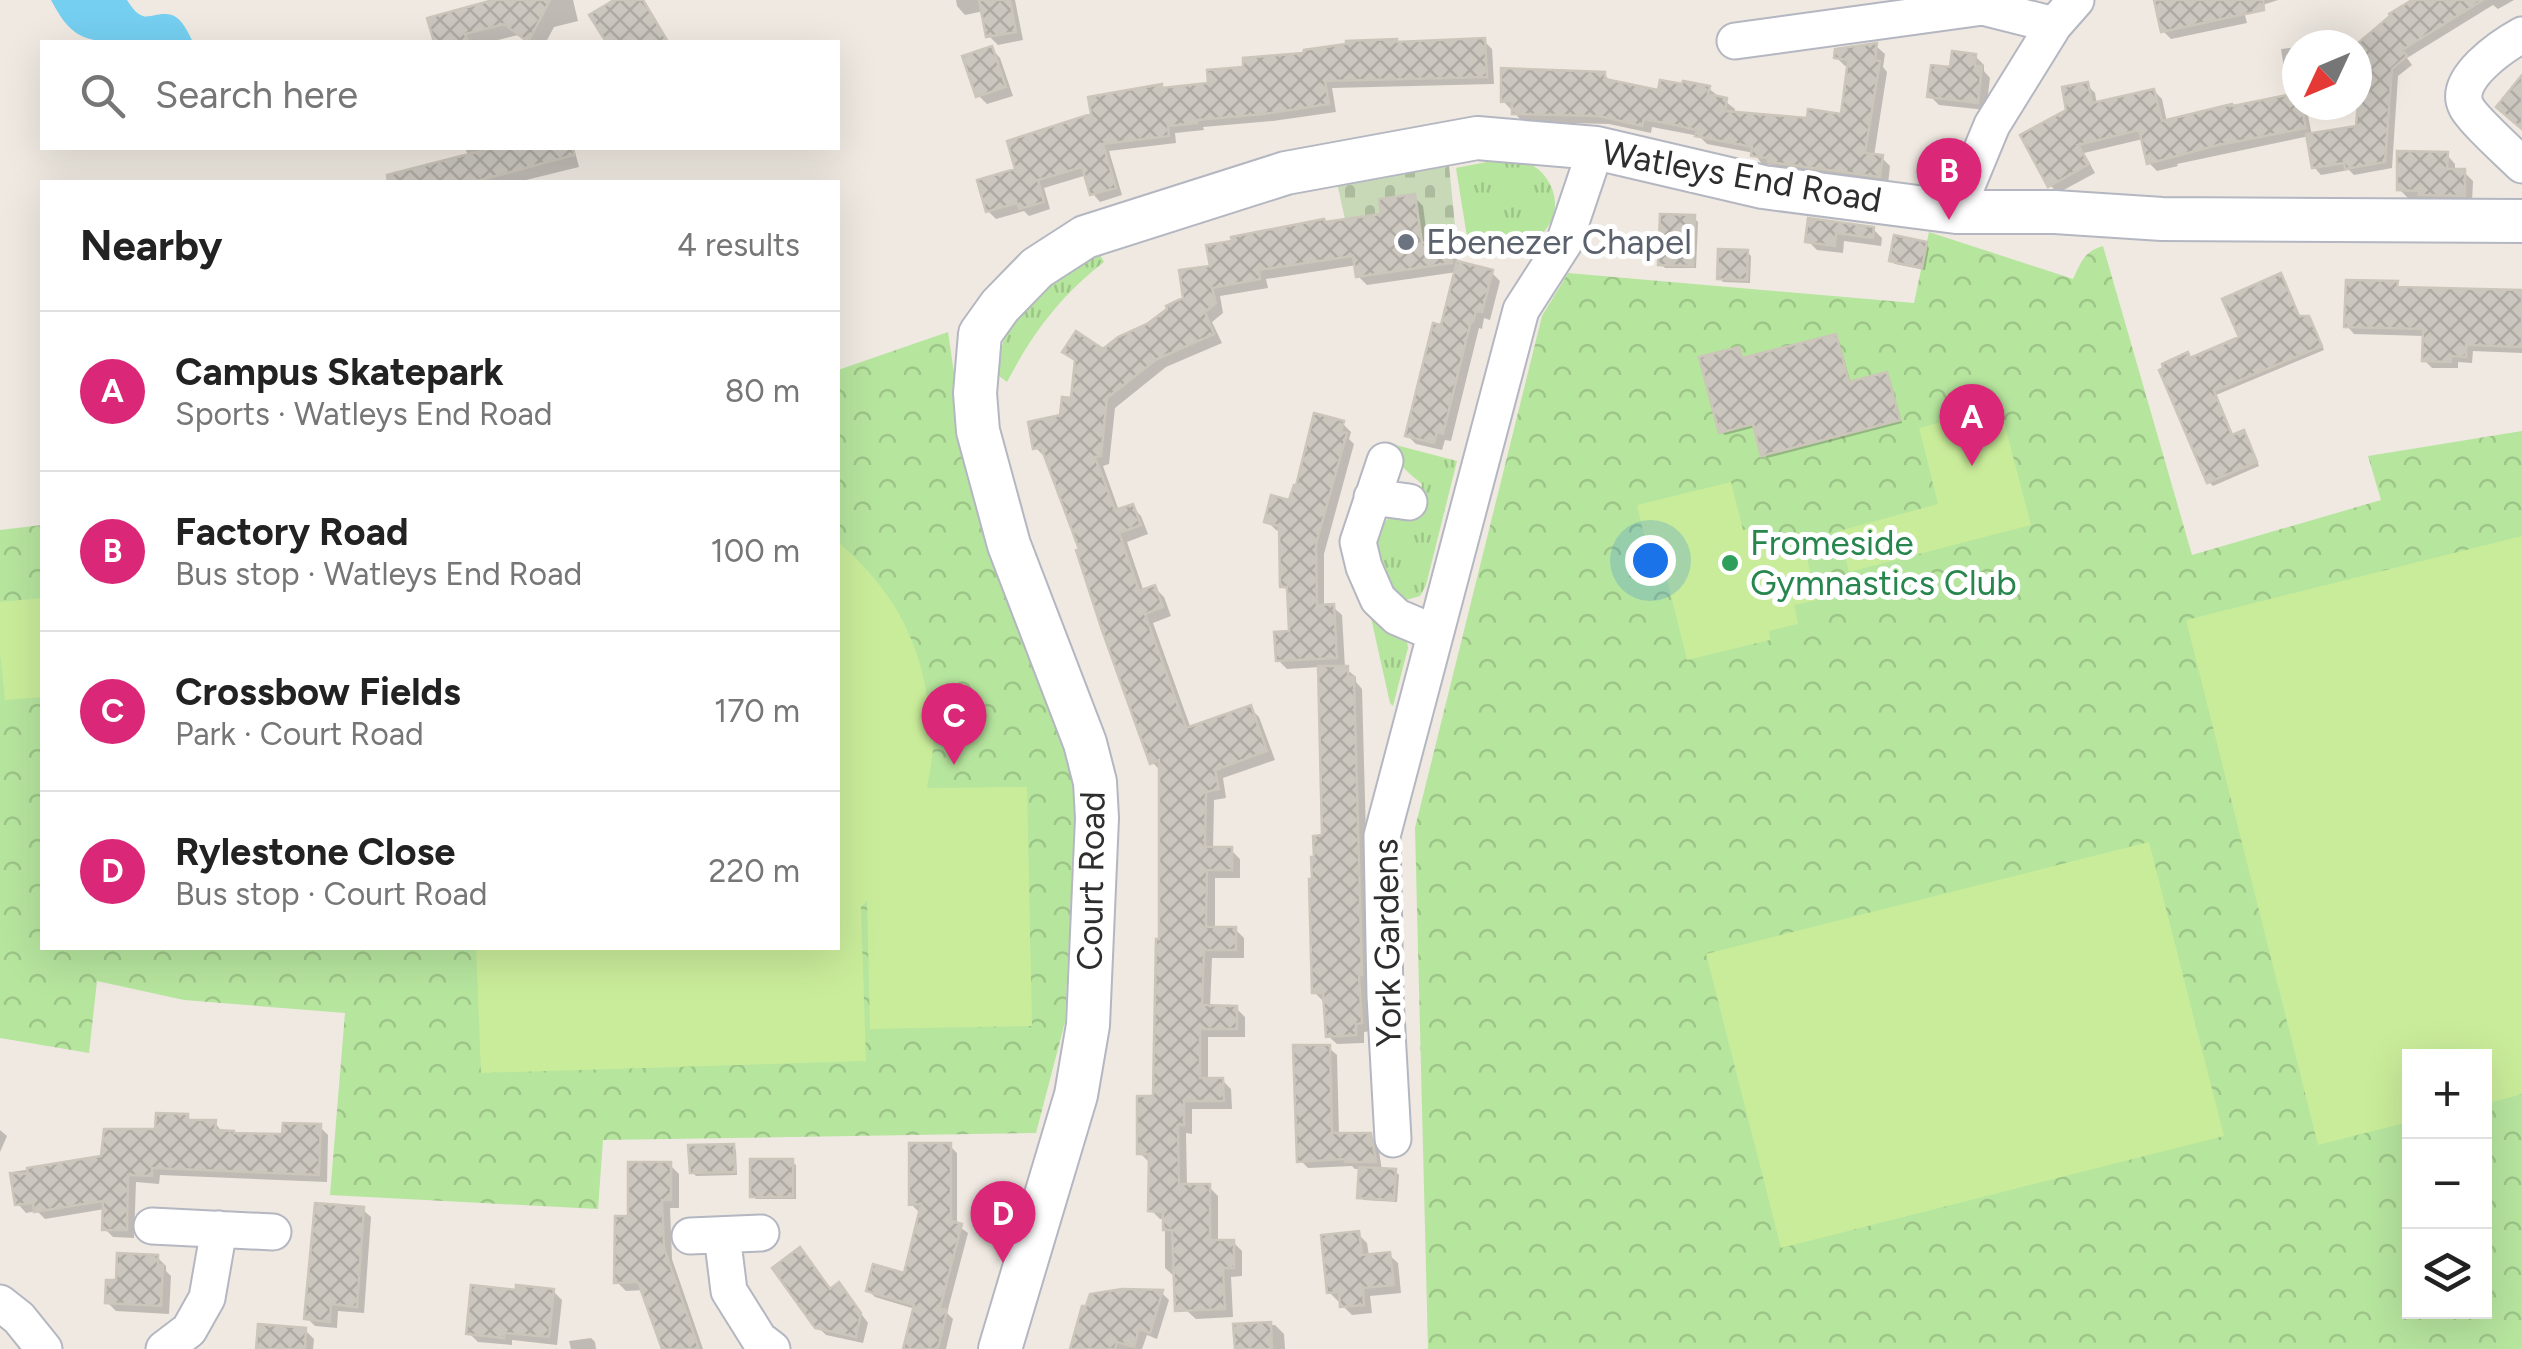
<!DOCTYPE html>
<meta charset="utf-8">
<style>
:root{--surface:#fff;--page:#f2f2f2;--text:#222;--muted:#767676;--line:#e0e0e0;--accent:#db2777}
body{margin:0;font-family:Figtree,sans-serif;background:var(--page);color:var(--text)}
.controls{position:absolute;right:30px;bottom:30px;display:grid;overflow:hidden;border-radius:0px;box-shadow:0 10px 40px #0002}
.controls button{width:90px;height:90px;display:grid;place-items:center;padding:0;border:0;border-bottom:2px solid var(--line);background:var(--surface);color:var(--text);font:50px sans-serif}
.compass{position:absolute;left:2282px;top:30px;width:90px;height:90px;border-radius:50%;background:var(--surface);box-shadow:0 10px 40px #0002;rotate:226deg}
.you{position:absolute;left:1650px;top:560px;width:35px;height:35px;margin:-25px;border:8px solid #fff;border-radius:50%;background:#1a73e8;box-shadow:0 0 0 15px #1a73e833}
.badge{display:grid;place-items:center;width:65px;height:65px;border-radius:50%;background:var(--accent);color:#fff;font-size:32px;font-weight:700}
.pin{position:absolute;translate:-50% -82px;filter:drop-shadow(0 2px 5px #0008)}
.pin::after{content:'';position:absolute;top:52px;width:35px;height:30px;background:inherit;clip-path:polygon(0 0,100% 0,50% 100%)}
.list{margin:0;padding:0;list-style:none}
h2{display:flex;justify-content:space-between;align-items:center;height:130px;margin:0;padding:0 40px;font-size:42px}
h2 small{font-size:32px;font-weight:400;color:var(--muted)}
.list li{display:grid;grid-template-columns:65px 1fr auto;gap:30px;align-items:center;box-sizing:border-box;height:160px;padding:0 40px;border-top:2px solid var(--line)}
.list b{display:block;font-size:38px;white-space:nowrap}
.list p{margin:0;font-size:32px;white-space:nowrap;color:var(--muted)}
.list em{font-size:32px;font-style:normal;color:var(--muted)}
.icon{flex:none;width:55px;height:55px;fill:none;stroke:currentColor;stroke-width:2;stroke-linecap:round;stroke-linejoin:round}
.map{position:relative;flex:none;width:2522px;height:1349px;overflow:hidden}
.search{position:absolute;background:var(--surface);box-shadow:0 10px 40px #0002;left:40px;top:40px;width:800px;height:110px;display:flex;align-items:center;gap:25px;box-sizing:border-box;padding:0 35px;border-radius:0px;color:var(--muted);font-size:38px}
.panel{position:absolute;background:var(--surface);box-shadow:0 10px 40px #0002;left:40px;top:180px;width:800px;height:770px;border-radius:0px}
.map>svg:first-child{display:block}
.grass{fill:url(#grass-tufts)}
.cemetery{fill:url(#cemetery-stones)}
.park{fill:url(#park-crowns);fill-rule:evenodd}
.pitch{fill:#c9ec9a}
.water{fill:#75cff0}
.shadow{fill:#0003}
.building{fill:url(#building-cross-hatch);stroke:#cbc5ba;stroke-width:2.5}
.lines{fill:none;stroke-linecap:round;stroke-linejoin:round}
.minor-casing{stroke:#b4b7c1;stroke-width:39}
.tertiary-casing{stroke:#b4b7c1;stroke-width:46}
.minor{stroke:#fff;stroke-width:35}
.tertiary{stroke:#fff;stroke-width:42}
.worship-dot{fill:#6b7280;stroke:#fff;stroke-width:4}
.leisure-dot{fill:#2e9e5b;stroke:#fff;stroke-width:4}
.labels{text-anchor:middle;stroke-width:10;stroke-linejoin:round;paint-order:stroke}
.street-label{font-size:35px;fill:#2e2e2e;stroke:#fff}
.worship-label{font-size:35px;fill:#5b616d;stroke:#fff;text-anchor:start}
.leisure-label{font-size:35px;fill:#27864d;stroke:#fff;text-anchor:start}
</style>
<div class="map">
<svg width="2522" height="1349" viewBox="0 0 2522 1349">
<defs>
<pattern id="grass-tufts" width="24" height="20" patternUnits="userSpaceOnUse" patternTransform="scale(2.5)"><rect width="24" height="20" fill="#b6e59e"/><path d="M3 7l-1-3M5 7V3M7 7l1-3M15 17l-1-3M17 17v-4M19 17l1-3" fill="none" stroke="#9dc588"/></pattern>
<pattern id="cemetery-stones" width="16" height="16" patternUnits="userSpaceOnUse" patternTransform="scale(2.5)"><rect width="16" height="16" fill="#c8d9b8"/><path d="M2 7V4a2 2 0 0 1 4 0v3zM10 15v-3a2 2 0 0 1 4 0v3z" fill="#acbb9e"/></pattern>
<pattern id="park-crowns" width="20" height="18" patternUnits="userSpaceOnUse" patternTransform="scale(2.5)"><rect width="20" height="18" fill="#b6e59e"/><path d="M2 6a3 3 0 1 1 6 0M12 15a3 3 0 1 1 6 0" fill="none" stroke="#9dc588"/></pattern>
<pattern id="building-cross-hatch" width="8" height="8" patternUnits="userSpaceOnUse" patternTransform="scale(2.5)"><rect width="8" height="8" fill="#cbc7bf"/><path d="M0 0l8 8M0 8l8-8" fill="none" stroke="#afaba4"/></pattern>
</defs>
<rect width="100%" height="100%" fill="#efe9e1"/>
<!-- grass -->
<path class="grass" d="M 1497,160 C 1505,160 1515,159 1522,161 C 1546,167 1562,196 1552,219 C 1547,231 1535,242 1527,252 L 1467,237 L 1456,168 Z
M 1098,251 L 1104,262 C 1061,295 1032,334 1007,382 L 995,373 C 1001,346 1010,314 1032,295 C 1050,278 1078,265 1098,251 Z
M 1392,444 L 1457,461 L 1426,585 L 1420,596 L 1406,600 L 1392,595 L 1372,542 C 1384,518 1390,513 1417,509 L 1422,484 C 1407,472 1396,463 1392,444 Z
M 1369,609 L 1406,636 L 1408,648 L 1393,706 L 1390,703 Z"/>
<!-- cemetery -->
<path class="cemetery" d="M 1449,165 L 1456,236 L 1352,252 L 1336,178 Z"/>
<!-- park -->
<path class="park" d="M 1929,232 L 2073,279 C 2081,263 2083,252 2103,246 L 2192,555 L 2381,500 L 2368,456 L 2522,431 L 2522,1349 L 1428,1349 L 1415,828 L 1542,316 L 1568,273 L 1914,303 ZM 2410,1056 L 2484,1056 L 2484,1312 L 2410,1312 Z
M 948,332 L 967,462 L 1002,589 L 1065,740 L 1076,791 L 1065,1022 L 1036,1133 L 603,1140 L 598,1209 L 330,1195 L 345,1013 L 184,1000 L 97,981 L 89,1053 L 0,1038 L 0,530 L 42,525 L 42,948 L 838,948 L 838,370 Z"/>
<!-- pitch -->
<path class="pitch" d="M 2000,407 L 2031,525 L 1849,572 L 1839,531 L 1938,504 L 1919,428 Z
M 1731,482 L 1743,530 L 1753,528 L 1758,549 L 1777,545 L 1781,555 L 1805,550 L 1817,600 L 1794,605 L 1798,624 L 1769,631 L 1770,640 L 1687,660 L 1665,572 L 1653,574 L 1637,505 Z
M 2522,536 L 2522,1094 L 2485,1104 L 2484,1056 L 2410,1056 L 2409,1122 L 2318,1145 L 2186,620 Z
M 838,542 C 894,590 923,644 930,718 C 931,728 934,739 933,749 C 932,762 929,776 927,788 L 1027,787 L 1032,1026 L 870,1029 L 867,901 L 861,907 L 866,1061 L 481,1073 L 476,948 L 838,948 Z
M 42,598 L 42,697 L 5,700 L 0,654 L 0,602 Z
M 2149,842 L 2224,1136 L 1781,1248 L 1706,954 Z"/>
<!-- water -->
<path class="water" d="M 51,0 L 127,0 C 145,29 150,10 172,15 C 183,19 188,33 193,42 C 164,43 97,49 75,32 C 64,24 57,11 51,0 Z"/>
<!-- shadow -->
<path class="shadow" d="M 502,0 L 573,0 L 578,21 L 554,27 L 546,42 L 529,42 L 518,35 L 490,42 L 437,42 L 430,20 Z
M 619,0 L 644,0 L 669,42 L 609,42 L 593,15 Z
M 956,0 L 1015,0 L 1023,40 L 998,45 L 989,36 L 984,11 L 965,15 L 957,6 Z
M 2156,0 L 2278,0 L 2244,11 L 2247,23 L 2171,39 L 2163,31 Z
M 2417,0 L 2514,0 L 2498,9 L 2493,5 L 2407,58 L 2412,65 L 2398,76 L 2392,168 L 2354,175 L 2349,170 L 2321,175 L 2314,167 L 2309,136 L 2177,164 L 2178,166 L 2157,171 L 2149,163 L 2143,139 L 2084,153 L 2095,173 L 2058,193 L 2050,185 L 2069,111 L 2087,85 L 2095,93 L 2097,105 L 2154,91 L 2162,99 L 2167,122 L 2297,95 L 2297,105 L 2306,105 L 2312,136 L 2358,128 L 2363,77 L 2357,78 L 2357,47 Z
M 1484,41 L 1492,49 L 1494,84 L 1332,88 L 1336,112 L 1273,121 L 1203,127 L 1204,130 L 1175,133 L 1176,143 L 1109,151 L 1122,195 L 1100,202 L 1093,194 L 1087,175 L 1044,188 L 1050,209 L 1029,216 L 1024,211 L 996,219 L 988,211 L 1019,170 L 1094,116 L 1161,87 L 1165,91 L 1211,85 L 1398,45 Z
M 1876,46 L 1885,54 L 1883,67 L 1887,72 L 1874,156 L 1881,157 L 1890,166 L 1888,184 L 1779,170 L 1774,165 L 1762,164 L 1754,153 L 1707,144 L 1699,136 L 1652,127 L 1651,133 L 1609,124 L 1523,122 L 1503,101 L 1604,74 L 1612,83 L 1660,92 L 1708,88 L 1735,109 L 1734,114 L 1809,121 L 1843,117 L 1850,66 L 1845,66 L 1836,57 Z
M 2297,47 L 2297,86 L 2293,87 L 2286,80 L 2281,49 Z
M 992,49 L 1000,58 L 1013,96 L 987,104 L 978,95 Z
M 1975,56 L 1984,65 L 1984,71 L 1990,78 L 1986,110 L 1939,105 L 1930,96 L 1952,70 Z
M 465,148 L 574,148 L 579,167 L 518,182 L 395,182 L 393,176 L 468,155 Z
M 2447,155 L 2455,164 L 2455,172 L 2464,172 L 2473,181 L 2472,203 L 2431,203 L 2426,199 L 2408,198 L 2399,189 Z
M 1414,197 L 1423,206 L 1428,244 L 1447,241 L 1456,250 L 1458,264 L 1491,272 L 1500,281 L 1490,320 L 1484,318 L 1482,329 L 1479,328 L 1451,441 L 1445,440 L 1442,450 L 1416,444 L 1407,435 L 1443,328 L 1457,272 L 1367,285 L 1358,276 L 1357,265 L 1266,279 L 1268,288 L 1220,296 L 1223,313 L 1212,322 L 1222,343 L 1166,367 L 1115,408 L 1109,464 L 1103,466 L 1119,511 L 1132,507 L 1141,516 L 1148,534 L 1127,542 L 1144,592 L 1155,588 L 1164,597 L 1171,616 L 1153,623 L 1191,729 L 1250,708 L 1259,717 L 1275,760 L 1223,778 L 1226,798 L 1214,800 L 1213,850 L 1231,850 L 1240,859 L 1240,878 L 1215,878 L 1215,929 L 1235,929 L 1244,938 L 1244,958 L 1212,958 L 1210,1008 L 1236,1008 L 1245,1017 L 1245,1037 L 1208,1037 L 1208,1080 L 1222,1080 L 1231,1089 L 1232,1109 L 1192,1109 L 1192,1134 L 1186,1133 L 1187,1186 L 1209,1187 L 1218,1196 L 1218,1243 L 1233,1242 L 1242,1251 L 1242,1276 L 1231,1277 L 1233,1317 L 1196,1319 L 1186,1310 L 1175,1277 L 1165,1268 L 1165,1219 L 1160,1219 L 1151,1210 L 1149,1162 L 1140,1153 L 1155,1099 L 1161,941 L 1162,772 L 1152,762 L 1082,550 L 1047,456 L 1045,457 L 1036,448 L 1073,401 L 1077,363 L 1065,352 L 1103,352 L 1148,327 L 1186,300 L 1213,268 L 1326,225 L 1384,216 Z
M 1694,218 L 1698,222 L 1696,268 L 1665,268 L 1661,264 Z
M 1810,221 L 1873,229 L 1882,238 L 1881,246 L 1844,241 L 1843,253 L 1817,250 L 1808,241 Z
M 1926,244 L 1929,248 L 1925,270 L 1895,264 L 1891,260 Z
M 1747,252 L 1751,256 L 1750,283 L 1723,282 L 1720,278 Z
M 2280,276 L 2301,319 L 2312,323 L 2324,350 L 2216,395 L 2234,437 L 2247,437 L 2259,466 L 2213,486 L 2209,482 L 2188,355 L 2192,360 L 2242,338 Z
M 2396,284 L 2403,290 L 2522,292 L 2522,353 L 2473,351 L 2472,363 L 2458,362 L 2458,368 L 2432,368 L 2424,360 L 2425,336 L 2354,334 L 2347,326 Z
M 1836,337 L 1839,341 L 1851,384 L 1887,375 L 1890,379 L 1902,423 L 1767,458 L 1764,454 L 1756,427 L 1725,435 L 1721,432 L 1738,350 L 1744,361 Z
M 1342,423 L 1351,432 L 1349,439 L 1354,444 L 1324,554 L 1324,607 L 1333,607 L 1342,615 L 1345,668 L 1356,677 L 1356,682 L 1362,689 L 1370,983 L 1367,983 L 1370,1031 L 1364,1032 L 1364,1043 L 1337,1044 L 1328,1036 L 1326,1001 L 1323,1001 L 1314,992 L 1325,838 L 1320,667 L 1287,669 L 1278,660 L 1291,633 L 1290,593 L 1283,586 L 1282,532 L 1276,530 L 1267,521 L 1291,503 Z
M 1329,1048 L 1337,1055 L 1339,1136 L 1370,1136 L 1378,1144 L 1382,1171 L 1395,1171 L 1399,1175 L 1397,1202 L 1364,1200 L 1360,1197 L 1362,1169 L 1355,1169 L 1352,1166 L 1308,1168 L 1300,1160 Z
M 187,1116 L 193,1123 L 215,1123 L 223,1133 L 284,1137 L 320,1127 L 328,1135 L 327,1182 L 160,1175 L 159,1184 L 136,1182 L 134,1238 L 113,1237 L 105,1229 L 105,1209 L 45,1219 L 37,1211 L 26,1213 L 18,1204 L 12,1172 L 104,1158 Z
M 0,1130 L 7,1136 L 0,1152 Z
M 733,1146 L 736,1150 L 737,1175 L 696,1176 L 692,1172 Z
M 950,1146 L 957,1153 L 957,1225 L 968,1233 L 947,1313 L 953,1319 L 946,1349 L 906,1349 L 915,1309 L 875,1297 L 868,1290 L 906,1276 L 922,1210 L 918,1211 L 911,1204 Z
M 792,1162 L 796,1165 L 796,1199 L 756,1199 L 753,1196 Z
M 670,1165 L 679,1174 L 679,1208 L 670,1208 L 672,1259 L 703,1349 L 665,1349 L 644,1290 L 626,1291 L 617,1282 L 631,1218 Z
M 363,1210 L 371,1217 L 364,1313 L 338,1311 L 337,1328 L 315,1326 L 307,1318 Z
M 1358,1234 L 1367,1243 L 1369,1256 L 1389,1255 L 1398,1263 L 1401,1293 L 1370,1296 L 1372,1313 L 1352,1315 L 1343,1306 L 1342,1301 L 1338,1301 L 1329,1292 Z
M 157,1257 L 166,1266 L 166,1271 L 171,1276 L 169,1314 L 116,1311 L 107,1302 L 118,1283 Z
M 553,1291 L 562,1300 L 557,1345 L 512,1340 L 512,1345 L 478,1342 L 469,1333 L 518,1292 Z
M 831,1291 L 846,1293 L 868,1323 L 863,1343 L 826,1335 L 817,1326 Z
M 1162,1293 L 1169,1300 L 1157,1339 L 1147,1335 L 1142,1349 L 1072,1349 Z
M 1275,1325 L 1284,1334 L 1285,1349 L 1237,1349 L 1236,1327 Z
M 305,1330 L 314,1339 L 313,1349 L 259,1349 Z
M 591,1338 L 595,1342 L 596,1349 L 571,1349 L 569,1341 Z"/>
<!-- building -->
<path class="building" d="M 493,0 L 550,0 L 528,42 L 504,24 L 465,34 L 468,42 L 434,42 L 427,18 Z
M 614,0 L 643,0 L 668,42 L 606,42 L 589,15 Z
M 979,0 L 1010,0 L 1016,32 L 986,37 Z
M 2154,0 L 2263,0 L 2264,10 L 2161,32 Z
M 2412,0 L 2483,0 L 2402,50 L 2407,56 L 2392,69 L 2385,162 L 2345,169 L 2344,163 L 2312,168 L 2306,134 L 2356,126 L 2361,66 L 2357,61 L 2357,44 L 2390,16 L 2389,14 Z
M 1485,38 L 1487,77 L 1325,81 L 1329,104 L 1264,114 L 1197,120 L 1197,123 L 1168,126 L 1169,136 L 1103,144 L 1116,188 L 1090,195 L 1082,167 L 1038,180 L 1044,202 L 1019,209 L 1017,203 L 986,212 L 977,180 L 1015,169 L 1007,141 L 1091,114 L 1088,97 L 1162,84 L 1162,88 L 1208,83 L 1207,70 L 1243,67 L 1243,58 L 1303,53 L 1304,50 L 1346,44 L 1346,41 L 1397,39 L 1397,42 Z
M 1877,43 L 1875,60 L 1880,61 L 1865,153 L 1883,155 L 1880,177 L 1768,162 L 1768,158 L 1751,156 L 1752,147 L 1695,136 L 1697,130 L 1670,124 L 1644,119 L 1642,126 L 1599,116 L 1512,114 L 1512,101 L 1501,102 L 1501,68 L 1605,72 L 1605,79 L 1658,90 L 1660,80 L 1682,84 L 1683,81 L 1710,86 L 1708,94 L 1727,98 L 1725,111 L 1807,118 L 1808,109 L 1841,114 L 1848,60 L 1834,58 L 1835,49 Z
M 992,46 L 1006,87 L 976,97 L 962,56 Z
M 1952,51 L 1976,54 L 1975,66 L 1982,66 L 1978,103 L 1927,97 L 1931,65 L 1950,67 Z
M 2522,75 L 2522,129 L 2496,107 Z
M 2088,82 L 2092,103 L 2154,89 L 2162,121 L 2232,104 L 2233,106 L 2297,93 L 2297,105 L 2301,105 L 2306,128 L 2214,146 L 2147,164 L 2139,130 L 2078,145 L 2089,164 L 2048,187 L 2020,135 L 2066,110 L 2062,87 Z
M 492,148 L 573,148 L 574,155 L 473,182 L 388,182 L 387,175 Z
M 2397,151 L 2448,152 L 2447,169 L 2465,169 L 2465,196 L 2419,195 L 2419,191 L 2397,190 Z
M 1415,194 L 1422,243 L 1448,239 L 1452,263 L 1356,277 L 1353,256 L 1259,270 L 1260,279 L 1212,288 L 1216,303 L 1205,312 L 1214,334 L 1157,359 L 1107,398 L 1101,456 L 1095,457 L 1115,510 L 1133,504 L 1141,525 L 1119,533 L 1139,591 L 1155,585 L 1163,607 L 1145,614 L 1186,728 L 1251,705 L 1267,751 L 1215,770 L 1219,789 L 1206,792 L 1205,847 L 1232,847 L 1232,870 L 1207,870 L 1206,927 L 1236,927 L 1236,950 L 1204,950 L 1202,1005 L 1237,1006 L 1237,1029 L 1200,1029 L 1200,1078 L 1223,1078 L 1224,1101 L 1184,1101 L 1184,1125 L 1178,1125 L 1179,1184 L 1210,1184 L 1210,1240 L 1234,1240 L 1234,1268 L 1223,1268 L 1225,1309 L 1175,1311 L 1172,1230 L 1163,1230 L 1163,1212 L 1148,1211 L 1149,1154 L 1137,1154 L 1137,1096 L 1153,1096 L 1156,939 L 1159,939 L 1159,760 L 1150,764 L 1102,630 L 1076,550 L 1079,549 L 1041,447 L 1033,449 L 1028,422 L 1060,415 L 1062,397 L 1071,398 L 1075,360 L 1062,352 L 1076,331 L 1103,349 L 1118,337 L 1147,324 L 1167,309 L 1166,306 L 1183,298 L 1179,270 L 1210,266 L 1206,245 L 1232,241 L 1231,237 L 1324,219 L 1325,222 L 1381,214 L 1379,199 Z
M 1660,214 L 1695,215 L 1693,266 L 1658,265 Z
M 1808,218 L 1874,227 L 1873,238 L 1836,233 L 1835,246 L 1805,242 Z
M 1894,235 L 1927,242 L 1922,268 L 1889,261 Z
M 1718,249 L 1748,250 L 1747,280 L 1717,279 Z
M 1457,261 L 1493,270 L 1482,312 L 1476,311 L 1473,322 L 1471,321 L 1443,434 L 1437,432 L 1434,443 L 1405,436 L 1433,323 L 1441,325 Z
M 2281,273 L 2299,316 L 2309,316 L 2322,346 L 2214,391 L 2232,435 L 2244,430 L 2257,462 L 2207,483 L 2159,370 L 2163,368 L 2162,364 L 2188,352 L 2190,358 L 2239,337 L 2222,299 Z
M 2346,280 L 2398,281 L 2397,287 L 2522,290 L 2522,347 L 2466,345 L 2466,357 L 2451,356 L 2451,362 L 2422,361 L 2423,329 L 2344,327 Z
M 1836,334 L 1849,382 L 1887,372 L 1900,420 L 1761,456 L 1753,424 L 1719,433 L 1699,357 L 1739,347 L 1742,358 Z
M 1314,413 L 1344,421 L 1341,432 L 1347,433 L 1316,544 L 1317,605 L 1334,604 L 1337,658 L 1276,661 L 1274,632 L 1289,631 L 1287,587 L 1280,587 L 1279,526 L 1264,522 L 1271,495 L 1289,500 L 1294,485 L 1296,486 Z
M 1318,666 L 1348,666 L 1348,677 L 1354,677 L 1362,975 L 1359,975 L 1362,1023 L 1356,1024 L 1356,1035 L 1326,1037 L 1323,993 L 1312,993 L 1309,879 L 1312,879 L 1311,857 L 1314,857 L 1313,836 L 1322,835 Z
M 1293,1045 L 1330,1045 L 1332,1133 L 1371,1133 L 1376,1162 L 1345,1162 L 1345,1159 L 1297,1162 Z
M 156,1113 L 188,1114 L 188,1120 L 216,1120 L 215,1130 L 234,1131 L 234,1133 L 282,1134 L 283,1123 L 321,1124 L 319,1175 L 152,1168 L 152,1176 L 128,1175 L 127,1230 L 102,1230 L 103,1201 L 34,1212 L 33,1203 L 15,1205 L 10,1173 L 28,1174 L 27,1168 L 101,1156 L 104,1129 L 155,1129 Z
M 909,1143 L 951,1143 L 951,1221 L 962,1224 L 940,1308 L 947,1310 L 938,1349 L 903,1349 L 914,1305 L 866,1291 L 873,1264 L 904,1273 L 921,1204 L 909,1205 Z
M 734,1144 L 735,1172 L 690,1173 L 688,1145 Z
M 750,1159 L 793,1159 L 793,1197 L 750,1197 Z
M 628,1162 L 671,1162 L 671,1200 L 662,1200 L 664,1248 L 699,1349 L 662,1349 L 638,1282 L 614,1283 L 615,1216 L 628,1216 Z
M 1359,1167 L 1396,1169 L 1394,1200 L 1357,1198 Z
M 315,1203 L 364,1207 L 357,1307 L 331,1304 L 330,1322 L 304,1319 Z
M 1359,1231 L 1362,1255 L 1390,1252 L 1394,1285 L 1363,1288 L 1364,1305 L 1340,1307 L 1339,1292 L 1327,1293 L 1321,1235 Z
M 800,1247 L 830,1289 L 839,1282 L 861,1313 L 856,1337 L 815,1328 L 772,1268 Z
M 117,1253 L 158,1255 L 158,1265 L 163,1265 L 161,1306 L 105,1303 L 106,1280 L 116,1280 Z
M 471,1285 L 516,1290 L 516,1285 L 554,1289 L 549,1337 L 504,1333 L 504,1338 L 466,1334 Z
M 1122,1289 L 1163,1290 L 1150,1333 L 1139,1329 L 1134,1347 L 1117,1342 L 1115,1349 L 1070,1349 L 1082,1306 L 1086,1306 L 1090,1294 Z
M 1271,1322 L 1272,1349 L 1235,1349 L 1233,1324 Z
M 258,1324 L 306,1328 L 305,1349 L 256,1349 Z"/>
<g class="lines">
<defs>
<path id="minor" d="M 2522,35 C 2502,46 2453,79 2466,106 C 2471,118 2510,153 2522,165
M 1735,41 L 1983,7 L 2054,25
M 1956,212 L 1992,125 L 2054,25 L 2076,0
M 1385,461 L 1358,542 L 1364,567 L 1378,599 L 1397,617 L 1435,633
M 1372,497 L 1409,502
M 1393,1139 L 1385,996 L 1382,836 L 1521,310 L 1564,243 L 1596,148
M 152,1226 L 273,1232
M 722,1235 L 729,1291 L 759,1339 L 772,1349
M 690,1236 L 761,1233
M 0,1303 L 19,1318 L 44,1349
M 164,1349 L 189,1330 L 207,1298 L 219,1229"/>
<path id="tertiary" d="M 1000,1349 L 1076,1095 L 1088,1025 L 1097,818 L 1095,782 L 1085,743 L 1009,545 L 978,431 L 975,393 L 980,334 L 1000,306 L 1037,268 L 1085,237 L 1286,173 L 1477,138 L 1596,148 L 1763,187 L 1956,212 L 2055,212 L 2162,219 L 2522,221"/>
</defs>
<!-- minor casing -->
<use href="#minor" class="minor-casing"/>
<!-- tertiary casing -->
<use href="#tertiary" class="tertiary-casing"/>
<!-- minor -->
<use href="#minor" class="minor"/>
<!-- tertiary -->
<use href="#tertiary" class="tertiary"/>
</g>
<!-- markers -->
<circle class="worship-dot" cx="1406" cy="242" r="10"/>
<circle class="leisure-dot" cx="1730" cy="563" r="10"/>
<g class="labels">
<!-- street labels -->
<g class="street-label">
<text transform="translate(1742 176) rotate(10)" y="12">Watleys End Road</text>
<text transform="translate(1091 881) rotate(-89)" y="12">Court Road</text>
<text transform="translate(1387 943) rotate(-91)" y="12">York Gardens</text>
</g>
<!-- worship labels -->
<g class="worship-label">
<text x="1426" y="254">Ebenezer Chapel</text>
</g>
<!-- leisure labels -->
<g class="leisure-label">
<text x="1750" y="555">Fromeside<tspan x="1750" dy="40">Gymnastics Club</tspan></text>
</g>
</g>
</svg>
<div class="controls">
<button>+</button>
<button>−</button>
<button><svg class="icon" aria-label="layers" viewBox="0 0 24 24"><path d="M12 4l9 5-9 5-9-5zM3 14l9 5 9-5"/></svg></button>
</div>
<svg class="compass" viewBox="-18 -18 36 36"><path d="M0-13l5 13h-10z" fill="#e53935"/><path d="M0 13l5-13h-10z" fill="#767676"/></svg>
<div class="you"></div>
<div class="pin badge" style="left:1972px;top:466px">A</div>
<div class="pin badge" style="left:1949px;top:220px">B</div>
<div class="pin badge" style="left:954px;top:765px">C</div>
<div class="pin badge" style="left:1003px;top:1263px">D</div>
<div class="search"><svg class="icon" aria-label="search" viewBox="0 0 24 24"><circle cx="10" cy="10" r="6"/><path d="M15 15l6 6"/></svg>Search here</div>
<section class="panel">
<h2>Nearby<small>4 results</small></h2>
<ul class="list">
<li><span class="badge">A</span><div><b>Campus Skatepark</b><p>Sports · Watleys End Road</p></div><em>80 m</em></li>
<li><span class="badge">B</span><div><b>Factory Road</b><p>Bus stop · Watleys End Road</p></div><em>100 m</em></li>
<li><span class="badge">C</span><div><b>Crossbow Fields</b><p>Park · Court Road</p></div><em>170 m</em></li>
<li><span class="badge">D</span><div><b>Rylestone Close</b><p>Bus stop · Court Road</p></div><em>220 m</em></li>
</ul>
</section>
</div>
